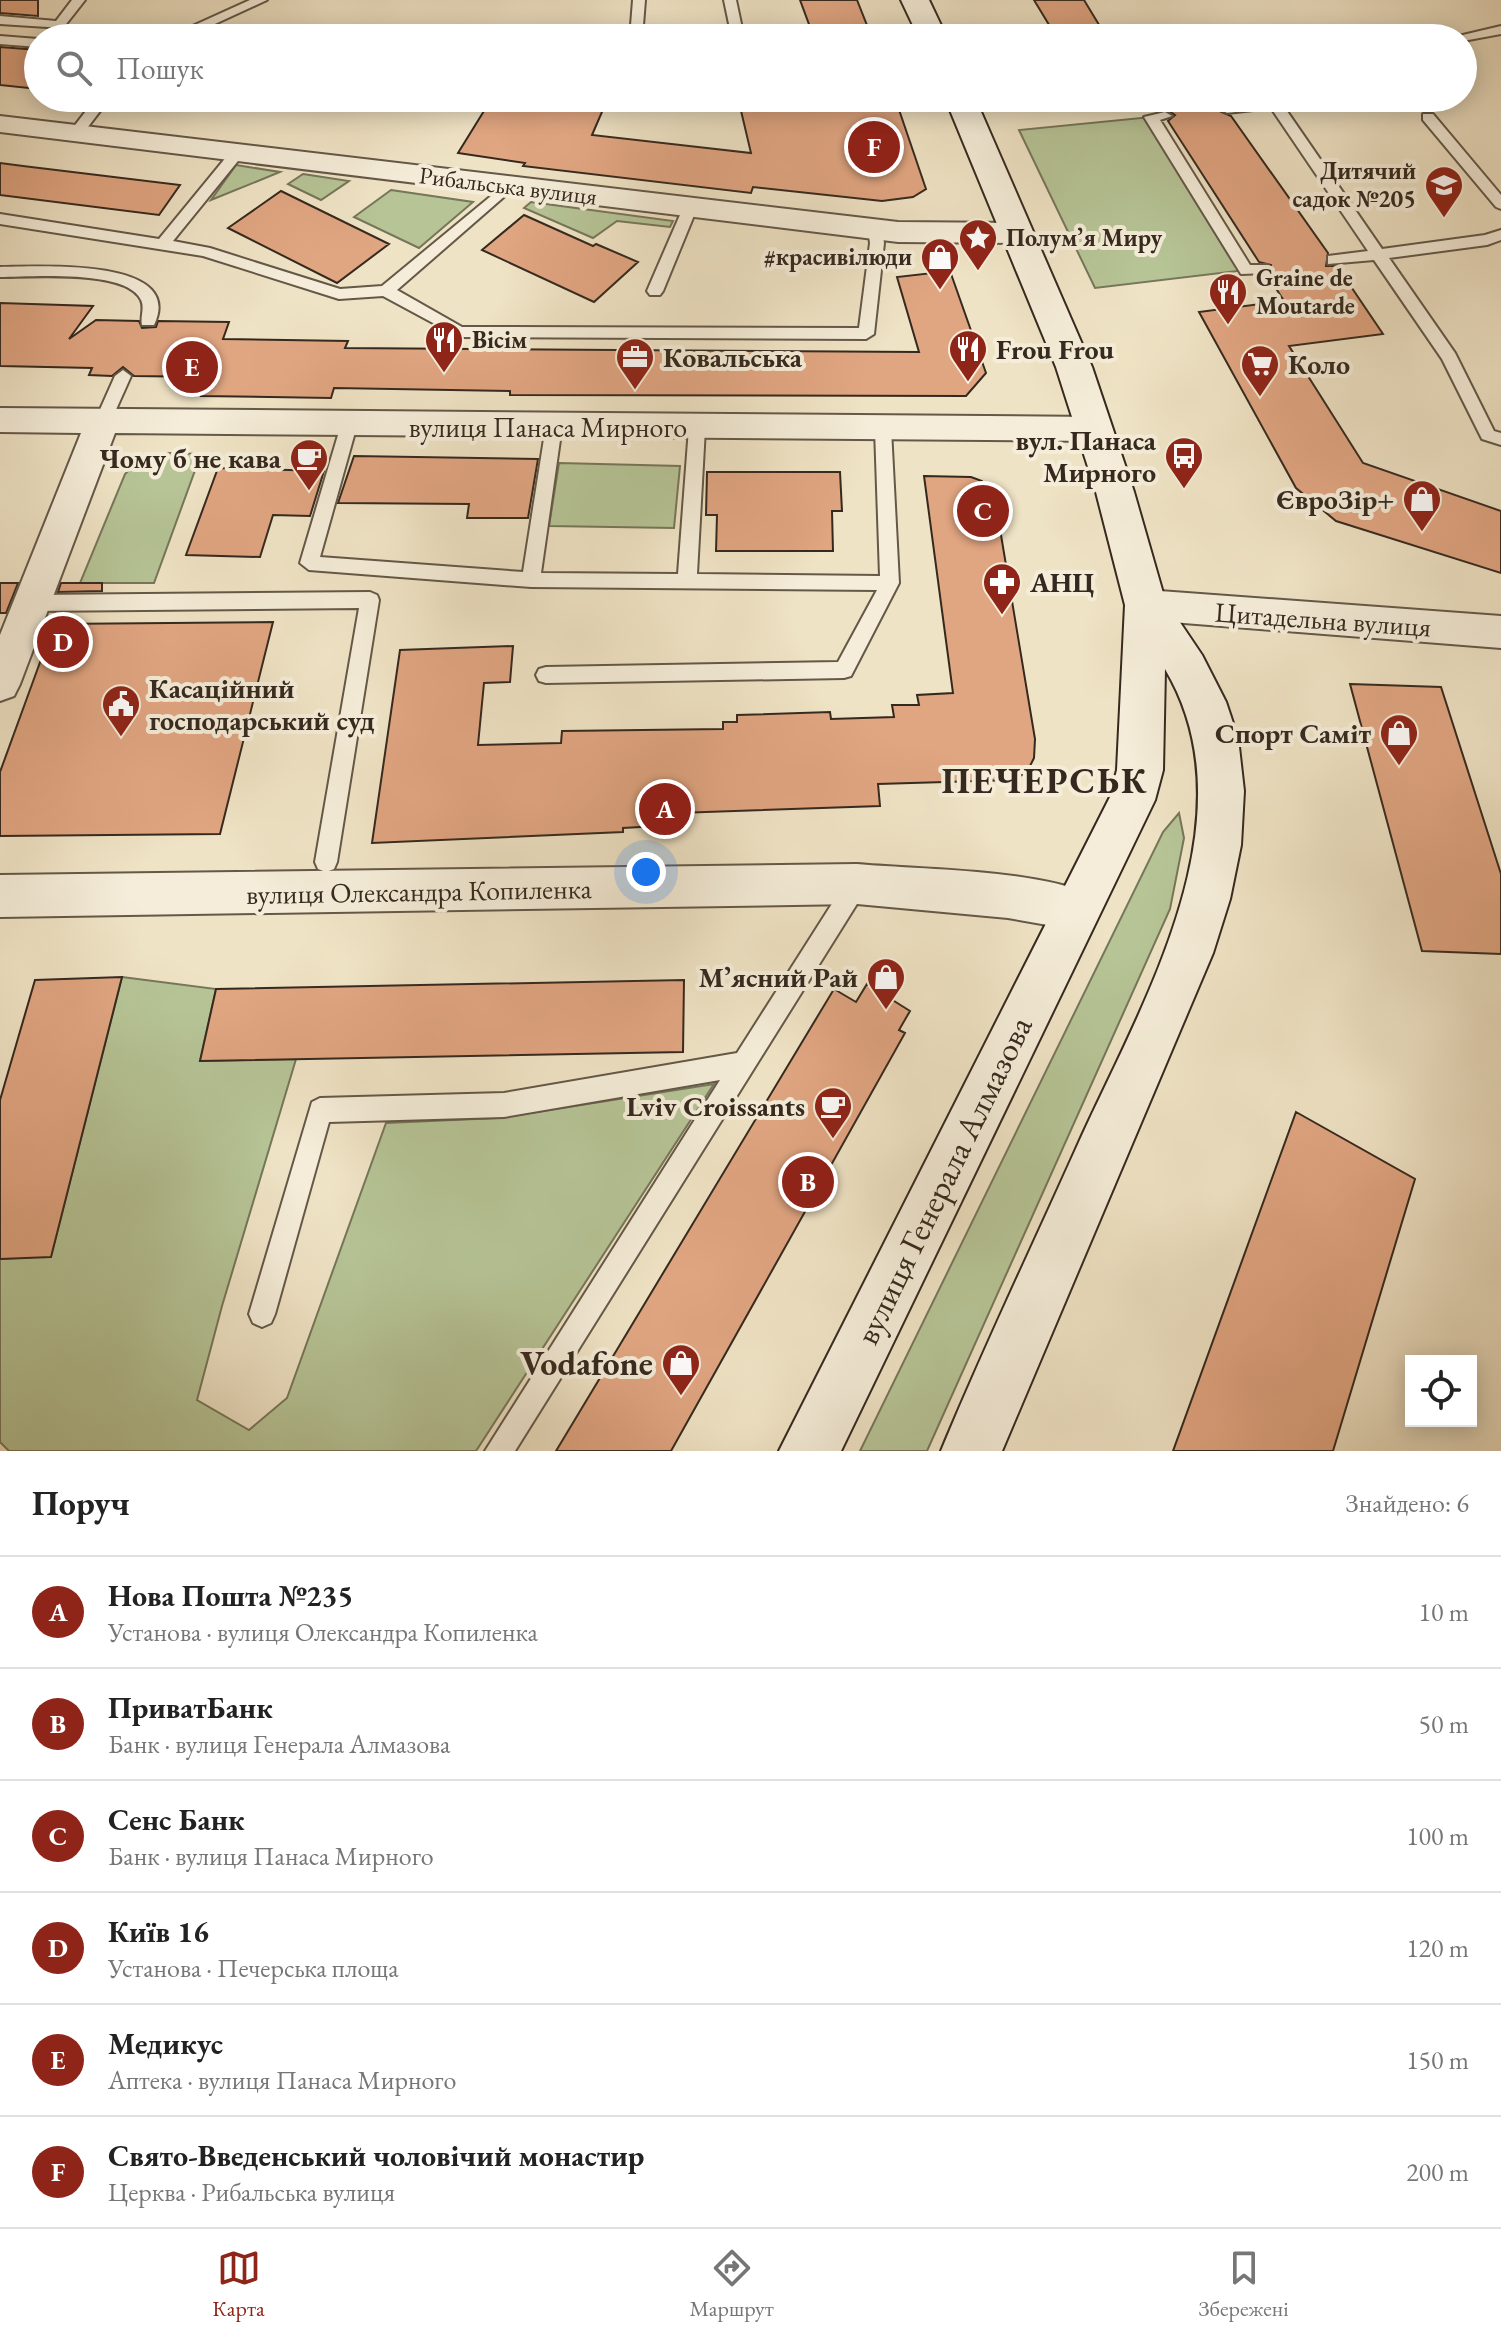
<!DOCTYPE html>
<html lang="uk">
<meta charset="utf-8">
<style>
:root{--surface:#fff;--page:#f6f6f6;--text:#222;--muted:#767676;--line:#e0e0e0;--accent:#8f2418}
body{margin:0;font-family:"EB Garamond",serif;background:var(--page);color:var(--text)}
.controls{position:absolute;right:24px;bottom:24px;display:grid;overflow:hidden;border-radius:0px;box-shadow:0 4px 20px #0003}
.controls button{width:72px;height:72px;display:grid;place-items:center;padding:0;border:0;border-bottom:2px solid var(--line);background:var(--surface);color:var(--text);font:40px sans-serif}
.you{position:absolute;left:646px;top:872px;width:28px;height:28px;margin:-20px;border:6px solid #fff;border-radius:50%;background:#1a73e8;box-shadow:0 0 0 12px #1a73e833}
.badge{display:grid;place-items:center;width:52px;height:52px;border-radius:50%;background:var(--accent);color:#fff;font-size:26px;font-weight:700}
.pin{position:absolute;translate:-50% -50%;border:4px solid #fff;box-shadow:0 2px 8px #0006}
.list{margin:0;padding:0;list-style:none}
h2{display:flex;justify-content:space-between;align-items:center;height:104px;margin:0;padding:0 32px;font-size:34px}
h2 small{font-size:26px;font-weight:400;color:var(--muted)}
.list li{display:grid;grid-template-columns:52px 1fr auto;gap:24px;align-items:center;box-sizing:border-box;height:112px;padding:0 32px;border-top:2px solid var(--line)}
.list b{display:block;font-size:30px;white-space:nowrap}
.list p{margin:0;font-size:26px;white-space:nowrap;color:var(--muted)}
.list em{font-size:26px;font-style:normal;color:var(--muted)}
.icon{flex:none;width:44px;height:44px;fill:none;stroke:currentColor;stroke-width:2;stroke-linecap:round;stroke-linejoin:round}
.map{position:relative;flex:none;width:1501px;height:1451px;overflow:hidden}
.search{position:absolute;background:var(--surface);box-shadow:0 4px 20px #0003;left:24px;right:24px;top:24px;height:88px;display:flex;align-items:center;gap:20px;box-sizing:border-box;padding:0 28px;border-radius:44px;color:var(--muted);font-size:30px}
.sheet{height:776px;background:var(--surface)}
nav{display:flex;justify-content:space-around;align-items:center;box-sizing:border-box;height:112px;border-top:2px solid var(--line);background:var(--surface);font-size:22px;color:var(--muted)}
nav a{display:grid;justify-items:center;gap:4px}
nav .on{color:var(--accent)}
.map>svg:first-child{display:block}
.green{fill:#b6c496;stroke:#76765a;stroke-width:2}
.building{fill:#e0a581;stroke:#35291f;stroke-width:2}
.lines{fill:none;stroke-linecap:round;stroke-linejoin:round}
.service-casing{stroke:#645848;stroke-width:4}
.minor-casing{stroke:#645848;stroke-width:4}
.secondary-casing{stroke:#35291f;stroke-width:4}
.service{fill:#f5edd9;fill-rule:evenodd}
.minor{fill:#f5edd9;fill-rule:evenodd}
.secondary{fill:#f5edd9;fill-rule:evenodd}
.labels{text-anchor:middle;stroke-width:8;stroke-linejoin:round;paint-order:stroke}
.far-poi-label{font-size:24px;font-weight:bold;fill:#35291f;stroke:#f5edd9;text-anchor:start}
.far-street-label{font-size:24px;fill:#35291f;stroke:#f5edd9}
.poi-label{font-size:28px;font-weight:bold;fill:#35291f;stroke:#f5edd9;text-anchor:end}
.street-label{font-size:28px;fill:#35291f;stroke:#f5edd9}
.near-street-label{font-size:34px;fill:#35291f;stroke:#f5edd9}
.near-poi-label{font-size:34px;font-weight:bold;fill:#35291f;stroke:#f5edd9;text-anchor:end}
.district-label{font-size:36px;font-weight:bold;letter-spacing:2px;fill:#35291f;stroke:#f5edd9}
</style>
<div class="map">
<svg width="1501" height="1451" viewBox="0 0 1501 1451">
<rect width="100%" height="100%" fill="#efe3c5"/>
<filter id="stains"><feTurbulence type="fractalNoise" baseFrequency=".0025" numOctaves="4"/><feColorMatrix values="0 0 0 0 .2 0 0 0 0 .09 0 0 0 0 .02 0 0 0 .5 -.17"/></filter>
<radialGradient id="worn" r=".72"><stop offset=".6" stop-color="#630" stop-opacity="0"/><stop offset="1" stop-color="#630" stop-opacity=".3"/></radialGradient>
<!-- green -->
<path class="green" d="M 1151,117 L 1246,270 L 1095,288 L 1019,130 Z
M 236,165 L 280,172 L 211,200 Z
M 303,174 L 349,181 L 321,200 L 288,184 Z
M 391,190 L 473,202 L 419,248 L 354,217 Z
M 531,202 L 673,221 L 670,227 L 617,221 L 593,238 L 524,208 Z
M 169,453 L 201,454 L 154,583 L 80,583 L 125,474 L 141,459 Z
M 559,463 L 680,466 L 674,528 L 549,526 Z
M 1179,813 L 1184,838 L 1170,909 L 927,1451 L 860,1451 L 1163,832 Z
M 122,977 L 216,989 L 200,1061 L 296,1059 L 222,1306 L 197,1400 L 249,1430 L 287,1398 L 386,1123 L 498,1118 L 714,1084 L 476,1451 L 9,1451 L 0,1442 L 0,1259 L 51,1256 Z"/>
<!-- building -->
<path class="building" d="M 0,0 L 38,0 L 38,16 L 0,13 Z
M 800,0 L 857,0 L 872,38 L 813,35 Z
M 1034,0 L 1084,0 L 1107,38 L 1057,38 Z
M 0,47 L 38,50 L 38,89 L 0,85 Z
M 492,98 L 608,98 L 592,135 L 751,153 L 738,98 L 895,98 L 926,189 L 913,197 L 882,201 L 753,187 L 751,193 L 523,166 L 525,163 L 458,153 Z
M 1153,98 L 1219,98 L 1223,104 L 1217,110 L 1231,116 L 1328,253 L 1326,266 L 1337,266 L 1383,334 L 1289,346 L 1363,463 L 1501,511 L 1501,573 L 1336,521 L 1296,488 L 1199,312 L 1284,301 L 1268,276 L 1271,265 L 1259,262 L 1168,121 L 1175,115 L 1166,109 L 1161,110 Z
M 0,163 L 23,166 L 180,185 L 159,215 L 0,195 Z
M 281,191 L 389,244 L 337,283 L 228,228 Z
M 524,215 L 593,246 L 596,244 L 638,262 L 594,302 L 482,250 Z
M 950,271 L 986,373 L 966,396 L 510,395 L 510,391 L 334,388 L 331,398 L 201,396 L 208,377 L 134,376 L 123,367 L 112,376 L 89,375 L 92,368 L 0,366 L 0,303 L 93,306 L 69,339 L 96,320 L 139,321 L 142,328 L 156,327 L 158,321 L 229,322 L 223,339 L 348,341 L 345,348 L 919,352 L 897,277 Z
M 354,456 L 538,459 L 528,518 L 467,518 L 469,504 L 338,503 Z
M 218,468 L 324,471 L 310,516 L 273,515 L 260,557 L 186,555 Z
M 707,472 L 840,472 L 842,511 L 832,511 L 833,551 L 716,551 L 717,515 L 706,515 Z
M 924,476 L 971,477 L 982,481 L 995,499 L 1035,739 L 1034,758 L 1027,772 L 1013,780 L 878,784 L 880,806 L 677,813 L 676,825 L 623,828 L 623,832 L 372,843 L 400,650 L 513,646 L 510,682 L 484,683 L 478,745 L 561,743 L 562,731 L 723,729 L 723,722 L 737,722 L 737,715 L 830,712 L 831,719 L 894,717 L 892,705 L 919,705 L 917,695 L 953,693 Z
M 0,583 L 18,583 L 6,613 L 0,613 Z
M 61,583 L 102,583 L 102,591 L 58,592 Z
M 273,622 L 220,834 L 0,836 L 0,772 L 54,624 Z
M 1350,684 L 1441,687 L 1501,874 L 1501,954 L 1422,951 Z
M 122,977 L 51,1257 L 0,1259 L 0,1100 L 35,980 Z
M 684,980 L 683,1052 L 200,1061 L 216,989 Z
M 867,984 L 910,1011 L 899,1030 L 905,1033 L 671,1451 L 556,1451 L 834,989 L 856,1002 Z
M 1296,1112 L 1415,1179 L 1333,1451 L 1173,1451 Z"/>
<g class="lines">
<defs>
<path id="service" d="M 72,0 L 85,0 L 63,28 L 0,24 L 0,16 L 56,21 Z
M 250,0 L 267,0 L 204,29 L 269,34 L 275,38 L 189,35 L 166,38 Z
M 633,0 L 645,0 L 642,38 L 630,38 Z
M 724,0 L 736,0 L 744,38 L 732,38 Z
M 1501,26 L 1501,34 L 1463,41 L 1463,38 L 1450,38 Z
M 1331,31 L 1354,35 L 1355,38 L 1327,38 L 1325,35 Z
M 0,36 L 38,39 L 38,47 L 0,44 Z
M 96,98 L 110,98 L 81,136 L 71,136 L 69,133 Z
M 1275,100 L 1280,101 L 1382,249 L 1485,235 L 1501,230 L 1501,240 L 1487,245 L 1389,258 L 1455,353 L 1494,431 L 1501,433 L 1501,445 L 1482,439 L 1442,359 L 1374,260 L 1328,264 L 1328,256 L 1368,251 L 1271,108 L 1227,113 L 1220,109 L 1227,105 Z
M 1165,112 L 1172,116 L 1160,120 L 1250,265 L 1268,265 L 1268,273 L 1241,274 L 1144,117 Z
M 1423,114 L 1433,114 L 1501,195 L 1501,209 L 1496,207 L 1423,120 Z
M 237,149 L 244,153 L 242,156 L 173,241 L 210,248 L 340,289 L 382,286 L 508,182 L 515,186 L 513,189 L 397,290 L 462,327 L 859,328 L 870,243 L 868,229 L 875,224 L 882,229 L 884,243 L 874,334 L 866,339 L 459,337 L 383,296 L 339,299 L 203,256 L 0,224 L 0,214 L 159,239 L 232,150 Z
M 690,203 L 697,208 L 663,291 L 660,295 L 650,295 L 647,291 L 683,208 Z
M 0,267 C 33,267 187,256 154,325 L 142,325 C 140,317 145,308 141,300 C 127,269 29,277 0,277 Z
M 123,370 L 131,376 L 110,423 L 108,427 L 96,427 L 94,423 L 115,376 Z
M 349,419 L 357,425 L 320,557 L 523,572 L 546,426 L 554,420 L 562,426 L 541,573 L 678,574 L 689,428 L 697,422 L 705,428 L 697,574 L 880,576 L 875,429 L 883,423 L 891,429 L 899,583 L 851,676 L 844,678 L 546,683 L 539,681 L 536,675 L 539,669 L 546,667 L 838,662 L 877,590 L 531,587 L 309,570 L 300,563 L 341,425 Z
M 370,592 L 377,595 L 379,600 L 337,862 L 334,869 L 326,872 L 318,869 L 315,862 L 359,608 L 32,611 L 25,608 L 23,603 L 25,598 L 32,595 Z
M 857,874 L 865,877 L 868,884 L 865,891 L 515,1451 L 485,1451 L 720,1080 L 504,1117 L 329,1122 L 275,1314 L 271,1323 L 262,1327 L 253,1323 L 249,1314 L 312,1102 L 320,1098 L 504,1093 L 737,1053 L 849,877 Z"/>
<path id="minor" d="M 0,116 L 898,222 L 1018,223 L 1029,226 L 1033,233 L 1029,240 L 1018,243 L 898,242 L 0,132 Z
M 0,408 L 1095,417 L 1107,420 L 1112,429 L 1107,438 L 1095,441 L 115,433 L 20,684 L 14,696 L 0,701 L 0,635 L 81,433 L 0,432 Z
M 1146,590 L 1501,616 L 1501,648 L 1146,620 L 1133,616 L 1127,605 L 1133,594 Z
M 857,864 C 928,870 1026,869 1091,894 L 1098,909 L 1091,924 L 1076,930 L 1008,918 L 857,904 L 0,917 L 0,875 Z"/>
<path id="secondary" d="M 901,0 L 929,0 L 947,38 L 919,38 Z
M 945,98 L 975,98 L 1092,367 L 1134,492 L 1165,600 L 1202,655 L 1226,702 L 1238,738 L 1244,791 L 1241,845 L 1230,899 L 1213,953 L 1002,1451 L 941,1451 C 984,1347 1033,1245 1079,1142 C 1142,1003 1254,818 1165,669 L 1163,770 L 1155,800 L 841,1451 L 779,1451 L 1110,797 L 1117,770 L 1125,605 L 1096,492 L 1056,367 Z"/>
</defs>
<!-- service casing -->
<use href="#service" class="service-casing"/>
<!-- minor casing -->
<use href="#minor" class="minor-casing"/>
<!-- secondary casing -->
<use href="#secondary" class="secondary-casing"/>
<!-- service -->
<use href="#service" class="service"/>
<!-- minor -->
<use href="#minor" class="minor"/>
<!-- secondary -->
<use href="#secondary" class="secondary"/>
</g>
<!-- icons -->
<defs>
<symbol id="school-pin" viewBox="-11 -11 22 30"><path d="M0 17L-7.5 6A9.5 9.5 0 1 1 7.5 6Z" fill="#8f2418" stroke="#f5edd9"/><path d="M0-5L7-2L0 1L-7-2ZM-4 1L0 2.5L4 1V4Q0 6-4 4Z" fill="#fff"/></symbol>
<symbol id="sight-pin" viewBox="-11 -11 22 30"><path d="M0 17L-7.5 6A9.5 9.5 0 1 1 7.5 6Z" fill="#8f2418" stroke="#f5edd9"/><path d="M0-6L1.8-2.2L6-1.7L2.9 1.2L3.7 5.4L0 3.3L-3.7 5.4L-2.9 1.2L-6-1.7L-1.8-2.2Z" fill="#fff"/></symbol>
<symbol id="shop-pin" viewBox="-11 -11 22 30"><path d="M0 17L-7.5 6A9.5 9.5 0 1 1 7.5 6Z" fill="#8f2418" stroke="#f5edd9"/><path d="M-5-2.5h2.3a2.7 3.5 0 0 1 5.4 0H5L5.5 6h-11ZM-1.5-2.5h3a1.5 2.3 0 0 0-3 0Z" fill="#fff"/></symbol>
<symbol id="restaurant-pin" viewBox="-11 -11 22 30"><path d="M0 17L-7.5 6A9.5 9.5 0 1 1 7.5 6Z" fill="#8f2418" stroke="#f5edd9"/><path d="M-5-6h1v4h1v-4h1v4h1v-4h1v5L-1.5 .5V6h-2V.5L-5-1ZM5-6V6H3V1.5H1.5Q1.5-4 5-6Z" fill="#fff"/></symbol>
<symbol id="office-pin" viewBox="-11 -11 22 30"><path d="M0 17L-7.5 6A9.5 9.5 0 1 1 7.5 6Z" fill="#8f2418" stroke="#f5edd9"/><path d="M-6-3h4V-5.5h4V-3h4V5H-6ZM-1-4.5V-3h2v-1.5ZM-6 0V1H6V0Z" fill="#fff"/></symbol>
<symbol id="supermarket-pin" viewBox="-11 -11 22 30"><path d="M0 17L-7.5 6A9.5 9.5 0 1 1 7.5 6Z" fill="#8f2418" stroke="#f5edd9"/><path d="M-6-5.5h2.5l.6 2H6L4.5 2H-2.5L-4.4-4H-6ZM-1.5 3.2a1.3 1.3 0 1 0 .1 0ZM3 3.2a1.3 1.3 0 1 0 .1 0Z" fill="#fff"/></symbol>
<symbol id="bus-pin" viewBox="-11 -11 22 30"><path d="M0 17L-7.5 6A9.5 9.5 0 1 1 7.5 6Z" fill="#8f2418" stroke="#f5edd9"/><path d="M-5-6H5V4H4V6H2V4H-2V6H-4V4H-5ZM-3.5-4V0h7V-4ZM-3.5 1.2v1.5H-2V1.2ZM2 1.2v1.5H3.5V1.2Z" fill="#fff"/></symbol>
<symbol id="cafe-pin" viewBox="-11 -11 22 30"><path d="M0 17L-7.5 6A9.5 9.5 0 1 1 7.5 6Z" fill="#8f2418" stroke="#f5edd9"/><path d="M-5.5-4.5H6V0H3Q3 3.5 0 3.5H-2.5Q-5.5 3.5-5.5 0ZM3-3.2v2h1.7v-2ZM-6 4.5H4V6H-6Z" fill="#fff"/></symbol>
<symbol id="pharmacy-pin" viewBox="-11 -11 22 30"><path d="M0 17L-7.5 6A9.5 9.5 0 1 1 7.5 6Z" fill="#8f2418" stroke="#f5edd9"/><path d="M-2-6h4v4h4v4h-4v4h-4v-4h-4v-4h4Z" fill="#fff"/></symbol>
<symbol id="civic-pin" viewBox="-11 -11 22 30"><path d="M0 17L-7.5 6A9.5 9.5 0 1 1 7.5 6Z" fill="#8f2418" stroke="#f5edd9"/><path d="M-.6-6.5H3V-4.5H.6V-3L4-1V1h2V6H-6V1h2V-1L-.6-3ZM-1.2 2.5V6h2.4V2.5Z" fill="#fff"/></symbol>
</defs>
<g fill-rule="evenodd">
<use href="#school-pin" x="1422" y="163" width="44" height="60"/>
<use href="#sight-pin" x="956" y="216" width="44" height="60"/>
<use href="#shop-pin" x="918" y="235" width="44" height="60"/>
<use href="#restaurant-pin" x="1206" y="270" width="44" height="60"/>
<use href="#restaurant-pin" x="422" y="318" width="44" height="60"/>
<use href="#restaurant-pin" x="946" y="327" width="44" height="60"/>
<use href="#office-pin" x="613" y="335" width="44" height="60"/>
<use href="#supermarket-pin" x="1238" y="342" width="44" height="60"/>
<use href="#bus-pin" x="1162" y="434" width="44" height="60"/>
<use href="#cafe-pin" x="287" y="436" width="44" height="60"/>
<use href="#shop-pin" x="1400" y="477" width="44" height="60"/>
<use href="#pharmacy-pin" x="980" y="560" width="44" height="60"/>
<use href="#civic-pin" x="99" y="682" width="44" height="60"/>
<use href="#shop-pin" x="1377" y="711" width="44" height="60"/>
<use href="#shop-pin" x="864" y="955" width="44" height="60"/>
<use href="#cafe-pin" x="811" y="1084" width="44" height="60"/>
<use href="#shop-pin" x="659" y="1341" width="44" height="60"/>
</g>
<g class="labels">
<!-- far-poi labels -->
<g class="far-poi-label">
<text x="1416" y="179" text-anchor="end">Дитячий<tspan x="1416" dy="28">садок №205</tspan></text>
<text x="1006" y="246">Полумʼя Миру</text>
<text x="912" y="265" text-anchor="end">#красивілюди</text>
<text x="1256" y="286">Graine de<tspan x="1256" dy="28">Moutarde</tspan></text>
<text x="472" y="348">Вісім</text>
</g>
<!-- far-street labels -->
<g class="far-street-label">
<text transform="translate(508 186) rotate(7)" y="8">Рибальська вулиця</text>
</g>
<!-- poi labels -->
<g class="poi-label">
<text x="996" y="359" text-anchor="start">Frou Frou</text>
<text x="663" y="367" text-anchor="start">Ковальська</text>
<text x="1288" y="374" text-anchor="start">Коло</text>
<text x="1156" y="450">вул. Панаса<tspan x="1156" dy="32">Мирного</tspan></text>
<text x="281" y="468">Чому б не кава</text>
<text x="1394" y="509">ЄвроЗір+</text>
<text x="1030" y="592" text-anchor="start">АНЦ</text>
<text x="149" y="698" text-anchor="start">Касаційний<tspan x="149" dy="32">господарський суд</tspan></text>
<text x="1371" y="743">Спорт Саміт</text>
<text x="858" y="987">Мʼясний Рай</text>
<text x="805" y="1116">Lviv Croissants</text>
</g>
<!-- street labels -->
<g class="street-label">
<text x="548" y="437">вулиця Панаса Мирного</text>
<text transform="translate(1323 619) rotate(4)" y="10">Цитадельна вулиця</text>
<text transform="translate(419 891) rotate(-1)" y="10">вулиця Олександра Копиленка</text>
</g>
<!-- near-street labels -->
<g class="near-street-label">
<text transform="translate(943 1180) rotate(-64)" y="12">вулиця Генерала Алмазова</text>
</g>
<!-- near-poi labels -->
<g class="near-poi-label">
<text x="653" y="1375">Vodafone</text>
</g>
<!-- district labels -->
<g class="district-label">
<text x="1045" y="793">ПЕЧЕРСЬК</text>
</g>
</g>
<rect width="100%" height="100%" filter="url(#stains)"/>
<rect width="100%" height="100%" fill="url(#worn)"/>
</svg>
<div class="controls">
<button><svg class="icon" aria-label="locate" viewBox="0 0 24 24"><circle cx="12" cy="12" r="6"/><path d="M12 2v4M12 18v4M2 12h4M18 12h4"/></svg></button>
</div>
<div class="you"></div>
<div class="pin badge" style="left:665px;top:809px">A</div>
<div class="pin badge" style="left:808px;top:1182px">B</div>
<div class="pin badge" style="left:983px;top:511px">C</div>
<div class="pin badge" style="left:63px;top:642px">D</div>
<div class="pin badge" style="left:192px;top:367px">E</div>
<div class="pin badge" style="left:874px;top:147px">F</div>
<div class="search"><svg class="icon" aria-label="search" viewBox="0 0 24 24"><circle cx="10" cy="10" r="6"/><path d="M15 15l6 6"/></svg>Пошук</div>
</div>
<section class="sheet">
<h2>Поруч<small>Знайдено: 6</small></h2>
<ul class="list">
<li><span class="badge">A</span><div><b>Нова Пошта №235</b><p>Установа · вулиця Олександра Копиленка</p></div><em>10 m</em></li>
<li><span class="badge">B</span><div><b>ПриватБанк</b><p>Банк · вулиця Генерала Алмазова</p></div><em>50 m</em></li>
<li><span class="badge">C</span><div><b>Сенс Банк</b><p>Банк · вулиця Панаса Мирного</p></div><em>100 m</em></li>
<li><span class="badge">D</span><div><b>Київ 16</b><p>Установа · Печерська площа</p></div><em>120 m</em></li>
<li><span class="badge">E</span><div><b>Медикус</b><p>Аптека · вулиця Панаса Мирного</p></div><em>150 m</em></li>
<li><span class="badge">F</span><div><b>Свято-Введенський чоловічий монастир</b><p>Церква · Рибальська вулиця</p></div><em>200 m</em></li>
</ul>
</section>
<nav>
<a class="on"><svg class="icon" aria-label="map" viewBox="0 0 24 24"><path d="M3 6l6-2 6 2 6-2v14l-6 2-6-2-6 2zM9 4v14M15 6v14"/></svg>Карта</a>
<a><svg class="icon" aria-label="directions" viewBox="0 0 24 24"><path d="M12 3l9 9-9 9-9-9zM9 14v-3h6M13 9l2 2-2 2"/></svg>Маршрут</a>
<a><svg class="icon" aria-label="saved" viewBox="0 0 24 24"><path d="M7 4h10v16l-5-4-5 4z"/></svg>Збережені</a>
</nav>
